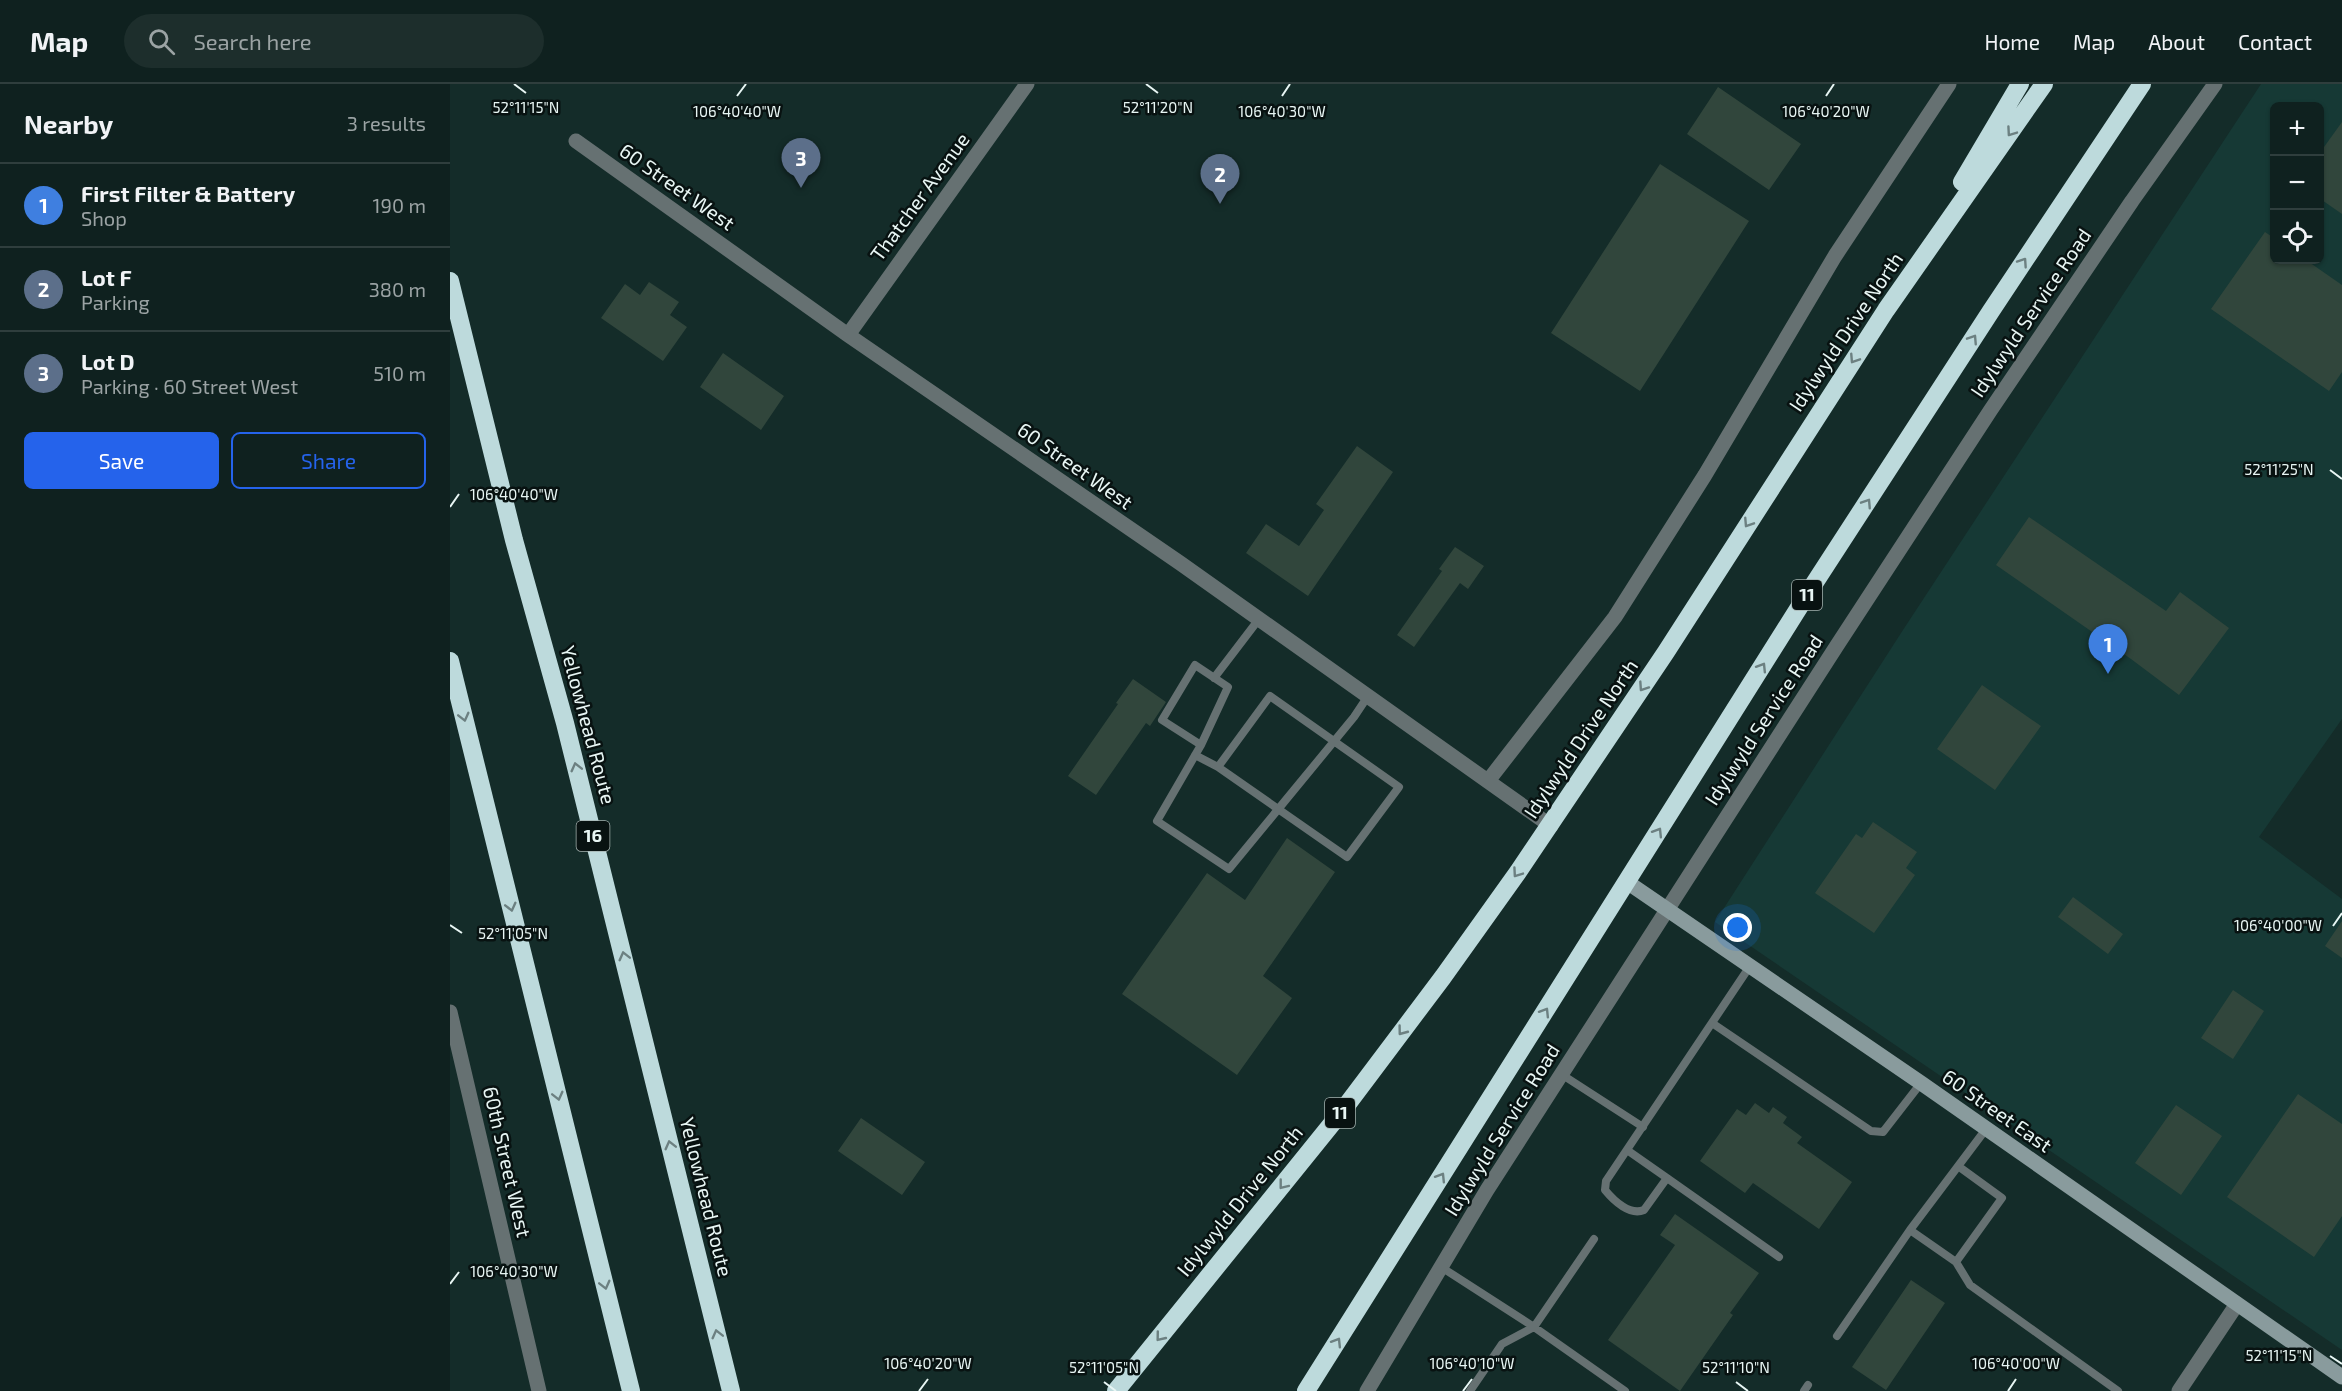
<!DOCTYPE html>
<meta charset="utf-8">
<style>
:root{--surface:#0f211f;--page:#1d2e2c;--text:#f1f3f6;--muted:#9ba3a4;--line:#2f3e3d;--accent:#2563eb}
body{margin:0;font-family:"Exo 2",sans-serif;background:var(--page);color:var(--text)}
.controls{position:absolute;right:18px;top:18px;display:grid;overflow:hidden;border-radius:9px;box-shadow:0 2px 4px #0004}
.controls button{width:54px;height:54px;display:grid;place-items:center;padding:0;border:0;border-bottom:2px solid var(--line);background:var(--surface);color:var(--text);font:30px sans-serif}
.you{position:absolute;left:1288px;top:844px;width:21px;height:21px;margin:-15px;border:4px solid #fff;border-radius:50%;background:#1a73e8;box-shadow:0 0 0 9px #1a73e833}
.badge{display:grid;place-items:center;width:39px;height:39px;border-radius:50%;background:var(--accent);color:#fff;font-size:20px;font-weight:700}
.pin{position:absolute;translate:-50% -50px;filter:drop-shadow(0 2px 3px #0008)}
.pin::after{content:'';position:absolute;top:32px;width:21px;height:18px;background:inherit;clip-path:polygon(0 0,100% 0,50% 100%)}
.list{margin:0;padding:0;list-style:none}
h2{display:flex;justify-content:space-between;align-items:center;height:78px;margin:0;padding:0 24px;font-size:26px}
h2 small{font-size:20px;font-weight:400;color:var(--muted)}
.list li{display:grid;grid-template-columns:39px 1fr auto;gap:18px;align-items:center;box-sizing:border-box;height:84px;padding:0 24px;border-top:2px solid var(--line)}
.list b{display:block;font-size:22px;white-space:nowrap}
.list p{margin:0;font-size:20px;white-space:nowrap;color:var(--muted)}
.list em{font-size:20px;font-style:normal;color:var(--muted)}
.actions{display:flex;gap:12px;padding:18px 24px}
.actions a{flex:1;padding:14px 0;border:2px solid var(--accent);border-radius:9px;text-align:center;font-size:21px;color:var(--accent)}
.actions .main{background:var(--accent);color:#fff}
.icon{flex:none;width:33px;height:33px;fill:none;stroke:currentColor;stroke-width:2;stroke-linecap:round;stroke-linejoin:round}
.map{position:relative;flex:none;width:1892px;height:1307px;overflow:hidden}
header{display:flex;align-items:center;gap:36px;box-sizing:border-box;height:84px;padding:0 30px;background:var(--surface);border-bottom:2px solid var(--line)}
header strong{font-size:28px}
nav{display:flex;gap:33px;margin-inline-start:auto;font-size:21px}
.search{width:420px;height:54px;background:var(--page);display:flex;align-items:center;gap:15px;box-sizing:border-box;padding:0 21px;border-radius:33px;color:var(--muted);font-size:22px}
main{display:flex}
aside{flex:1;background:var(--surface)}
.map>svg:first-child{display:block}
.built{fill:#163935;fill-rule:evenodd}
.building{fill:#31463c}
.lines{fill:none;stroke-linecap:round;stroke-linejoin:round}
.lane{stroke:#667172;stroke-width:8}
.street{stroke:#667172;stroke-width:15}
.secondary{stroke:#899b9d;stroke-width:15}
.highway{stroke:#bddadc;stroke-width:18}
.oneway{stroke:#6c8081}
.ticks{fill:none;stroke:#e8f6f4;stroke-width:2}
.labels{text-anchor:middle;stroke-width:5;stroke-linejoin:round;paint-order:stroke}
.shield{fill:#081211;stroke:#a5b2b0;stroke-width:1.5}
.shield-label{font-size:18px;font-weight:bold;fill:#e8f6f4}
.street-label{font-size:20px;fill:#e8f6f4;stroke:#081211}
.ticks-label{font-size:15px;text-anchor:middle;fill:#e8f6f4;stroke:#081211;stroke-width:5;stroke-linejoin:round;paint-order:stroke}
</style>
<header>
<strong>Map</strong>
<div class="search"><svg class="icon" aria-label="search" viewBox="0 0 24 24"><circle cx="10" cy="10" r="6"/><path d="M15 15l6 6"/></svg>Search here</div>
<nav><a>Home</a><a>Map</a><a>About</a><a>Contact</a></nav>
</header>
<main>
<aside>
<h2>Nearby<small>3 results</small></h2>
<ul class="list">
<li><span class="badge" style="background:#3f7fe0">1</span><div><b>First Filter &amp; Battery</b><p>Shop</p></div><em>190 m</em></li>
<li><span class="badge" style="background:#5c6f8a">2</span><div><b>Lot F</b><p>Parking</p></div><em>380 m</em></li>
<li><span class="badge" style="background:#5c6f8a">3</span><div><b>Lot D</b><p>Parking · 60 Street West</p></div><em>510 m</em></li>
</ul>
<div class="actions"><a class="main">Save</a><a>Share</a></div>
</aside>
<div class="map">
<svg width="1892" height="1307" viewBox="0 0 1892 1307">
<rect width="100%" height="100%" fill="#142c29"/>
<!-- built -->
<path class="built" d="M 1811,0 L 1892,0 L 1892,635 L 1809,753 L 1892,815 L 1892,1266 L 1265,838 L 1453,546 ZM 1824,22 L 1870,22 L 1870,176 L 1824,176 Z"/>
<!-- building -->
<path class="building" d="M 1268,3 L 1351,60 L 1319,106 L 1237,50 Z
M 1892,38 L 1892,130 L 1869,114 L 1869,70 Z
M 1210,80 L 1299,137 L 1190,307 L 1101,249 Z
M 1815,148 L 1824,154 L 1824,176 L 1856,176 L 1892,201 L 1892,288 L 1879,307 L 1761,225 Z
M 199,198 L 229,218 L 220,231 L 237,243 L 213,277 L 151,234 L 175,200 L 190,211 Z
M 273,269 L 334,312 L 311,346 L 250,303 Z
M 907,362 L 943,388 L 858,512 L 796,469 L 816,440 L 849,462 L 874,426 L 866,420 Z
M 1579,433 L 1716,527 L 1730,508 L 1779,544 L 1729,611 L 1681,575 L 1546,481 Z
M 1005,463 L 1034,482 L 1018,505 L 1010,499 L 964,563 L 947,551 L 992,487 L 989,485 Z
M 683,595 L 716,618 L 700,642 L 696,639 L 646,711 L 618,692 L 668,620 L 666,619 Z
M 1532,601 L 1591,642 L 1545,706 L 1487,665 Z
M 1423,738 L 1467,768 L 1456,784 L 1465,791 L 1424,849 L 1365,809 L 1406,750 L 1412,754 Z
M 837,754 L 885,788 L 813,892 L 842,914 L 787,991 L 672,910 L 757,789 L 795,816 Z
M 1623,813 L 1673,850 L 1658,870 L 1608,833 Z
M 1892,837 L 1892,874 L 1875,862 Z
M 1783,906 L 1814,927 L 1783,975 L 1751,954 Z
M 1848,1010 L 1892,1040 L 1892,1132 L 1864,1173 L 1777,1113 Z
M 1305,1019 L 1319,1029 L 1323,1023 L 1337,1033 L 1333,1039 L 1352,1053 L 1347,1059 L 1402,1098 L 1369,1145 L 1303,1099 L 1295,1109 L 1250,1077 L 1287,1025 L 1296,1031 Z
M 1726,1021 L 1772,1052 L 1731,1111 L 1685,1079 Z
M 411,1034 L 475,1078 L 452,1111 L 388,1067 Z
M 1225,1130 L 1309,1189 L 1280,1229 L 1283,1231 L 1230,1307 L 1158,1256 L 1225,1161 L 1210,1151 Z
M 1461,1196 L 1495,1219 L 1436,1306 L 1402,1283 Z"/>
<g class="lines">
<!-- lane -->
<path class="lane" d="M 764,594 L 809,535
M 820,612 L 949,703 L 897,773 L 768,683 Z
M 751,661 L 712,636 L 745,581 L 778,603 L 751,661 L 707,737 L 779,785 L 904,633 L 918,612
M 745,671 L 768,683
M 1300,882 L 1156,1097 L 1155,1106 C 1164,1117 1180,1132 1194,1126 L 1217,1094 L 1329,1173
M 1262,939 L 1421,1047 L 1433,1048 L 1471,999
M 1111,990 L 1193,1043
M 1177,1066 L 1217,1094
M 1460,1146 L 1506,1178 L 1552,1114 L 1508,1082
M 1506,1178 L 1520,1201 L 1668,1307
M 991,1183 L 1084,1243 L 1144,1155
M 1387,1252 L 1460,1146 L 1536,1045
M 1020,1307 L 1052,1260 L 1084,1243 L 1175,1307
M 1354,1307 L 1358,1301"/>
<!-- street -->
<path class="street" d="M 126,57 L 398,251 L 730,479 L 1101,742
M 398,251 L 577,0
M 1038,697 L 1165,533 L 1255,391 L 1385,172 L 1499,0
M 0,928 L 89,1307
M 917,1307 L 1037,1106 L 1386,563 L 1540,327 L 1682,117 L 1765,0
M 1729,1307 L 1787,1220"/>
<!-- secondary -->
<path class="secondary" d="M 1177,798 L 1471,999 L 1892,1293"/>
<!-- highway -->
<path class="highway" d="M 1512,98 L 1570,0
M 0,197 L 64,456 L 115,639 L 281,1307
M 0,577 L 181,1307
M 666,1307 L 893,1026 L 993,893 L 1068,788 L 1216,568 L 1436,226 L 1594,0
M 856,1307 L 1360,506 L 1541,227 L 1692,0"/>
</g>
<!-- one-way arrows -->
<defs><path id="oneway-chevron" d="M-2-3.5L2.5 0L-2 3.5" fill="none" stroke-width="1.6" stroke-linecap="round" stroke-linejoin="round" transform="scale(1.5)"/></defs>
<g class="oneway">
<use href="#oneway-chevron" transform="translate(1561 48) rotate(125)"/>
<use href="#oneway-chevron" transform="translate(1573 178) rotate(-56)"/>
<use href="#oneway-chevron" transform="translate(1523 255) rotate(-57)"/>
<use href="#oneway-chevron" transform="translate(1404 275) rotate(123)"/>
<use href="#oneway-chevron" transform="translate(1417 419) rotate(-57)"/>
<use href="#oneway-chevron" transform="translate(1298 439) rotate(123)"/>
<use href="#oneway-chevron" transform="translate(1312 583) rotate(-58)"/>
<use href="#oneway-chevron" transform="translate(1193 603) rotate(124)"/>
<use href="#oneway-chevron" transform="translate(14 633) rotate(76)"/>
<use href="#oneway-chevron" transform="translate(126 683) rotate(-104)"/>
<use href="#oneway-chevron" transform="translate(1208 748) rotate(-58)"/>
<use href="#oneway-chevron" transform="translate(1067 789) rotate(125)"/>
<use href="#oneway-chevron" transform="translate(61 823) rotate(76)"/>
<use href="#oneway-chevron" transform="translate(174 872) rotate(-104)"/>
<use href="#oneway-chevron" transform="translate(1095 928) rotate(-58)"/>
<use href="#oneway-chevron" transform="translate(952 947) rotate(127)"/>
<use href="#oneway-chevron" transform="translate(108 1012) rotate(76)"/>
<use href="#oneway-chevron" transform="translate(220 1061) rotate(-104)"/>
<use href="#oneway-chevron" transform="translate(991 1093) rotate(-58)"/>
<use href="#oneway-chevron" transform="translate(833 1101) rotate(128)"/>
<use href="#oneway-chevron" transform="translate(155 1201) rotate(76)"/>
<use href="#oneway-chevron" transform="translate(267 1250) rotate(-104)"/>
<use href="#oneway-chevron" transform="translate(710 1253) rotate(129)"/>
<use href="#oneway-chevron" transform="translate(887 1258) rotate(-58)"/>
</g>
<!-- ticks -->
<path class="ticks" d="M 64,0 L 76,9M 696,0 L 708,9M 287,12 L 296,0M 832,12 L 840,0M 1376,12 L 1384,0M 1880,386 L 1892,395M 0,423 L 9,410M 0,841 L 12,849M 1883,842 L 1892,829M 0,1200 L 9,1188M 1880,1272 L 1892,1280M 654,1298 L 666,1307M 1286,1298 L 1298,1307M 469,1307 L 478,1295M 1013,1307 L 1022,1295M 1558,1307 L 1566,1295"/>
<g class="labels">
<!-- shield labels -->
<g class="shield">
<rect x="1342" y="496" width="30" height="30" rx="4.5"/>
<rect x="126.5" y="737" width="33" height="30" rx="4.5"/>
<rect x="875" y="1014" width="30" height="30" rx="4.5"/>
</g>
<g class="shield-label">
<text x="1357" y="517">11</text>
<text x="143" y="758">16</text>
<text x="890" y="1035">11</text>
</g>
<!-- street labels -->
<g class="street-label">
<text transform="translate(227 103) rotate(35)" y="7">60 Street West</text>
<text transform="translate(470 113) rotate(-54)" y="7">Thatcher Avenue</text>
<text transform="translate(1581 229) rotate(-56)" y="7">Idylwyld Service Road</text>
<text transform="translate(1396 248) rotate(-56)" y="7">Idylwyld Drive North</text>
<text transform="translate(625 382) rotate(35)" y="7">60 Street West</text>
<text transform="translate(1314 636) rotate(-57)" y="7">Idylwyld Service Road</text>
<text transform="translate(138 641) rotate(75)" y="7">Yellowhead Route</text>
<text transform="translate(1131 655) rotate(-56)" y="7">Idylwyld Drive North</text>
<text transform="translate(1547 1027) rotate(35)" y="7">60 Street East</text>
<text transform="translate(1052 1046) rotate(-58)" y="7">Idylwyld Service Road</text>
<text transform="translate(57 1078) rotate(77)" y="7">60th Street West</text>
<text transform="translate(256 1113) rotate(76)" y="7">Yellowhead Route</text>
<text transform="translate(790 1117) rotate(-51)" y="7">Idylwyld Drive North</text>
</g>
</g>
<g class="ticks-label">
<text x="76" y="29">52°11'15"N</text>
<text x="708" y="29">52°11'20"N</text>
<text x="287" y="33">106°40'40"W</text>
<text x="832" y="33">106°40'30"W</text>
<text x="1376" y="33">106°40'20"W</text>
<text x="1829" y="391">52°11'25"N</text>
<text x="64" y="416">106°40'40"W</text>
<text x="1828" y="847">106°40'00"W</text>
<text x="63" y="855">52°11'05"N</text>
<text x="64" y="1193">106°40'30"W</text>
<text x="1829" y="1277">52°11'15"N</text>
<text x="478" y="1285">106°40'20"W</text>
<text x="1022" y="1285">106°40'10"W</text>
<text x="1566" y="1285">106°40'00"W</text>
<text x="654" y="1289">52°11'05"N</text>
<text x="1286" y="1289">52°11'10"N</text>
</g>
</svg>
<div class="controls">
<button>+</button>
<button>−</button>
<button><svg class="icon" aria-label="locate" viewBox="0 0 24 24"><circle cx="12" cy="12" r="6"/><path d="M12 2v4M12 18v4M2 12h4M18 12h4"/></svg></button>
</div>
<div class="you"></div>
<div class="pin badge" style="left:1658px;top:590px;background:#3f7fe0">1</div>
<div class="pin badge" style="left:770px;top:120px;background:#5c6f8a">2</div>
<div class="pin badge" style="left:351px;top:104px;background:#5c6f8a">3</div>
</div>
</main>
